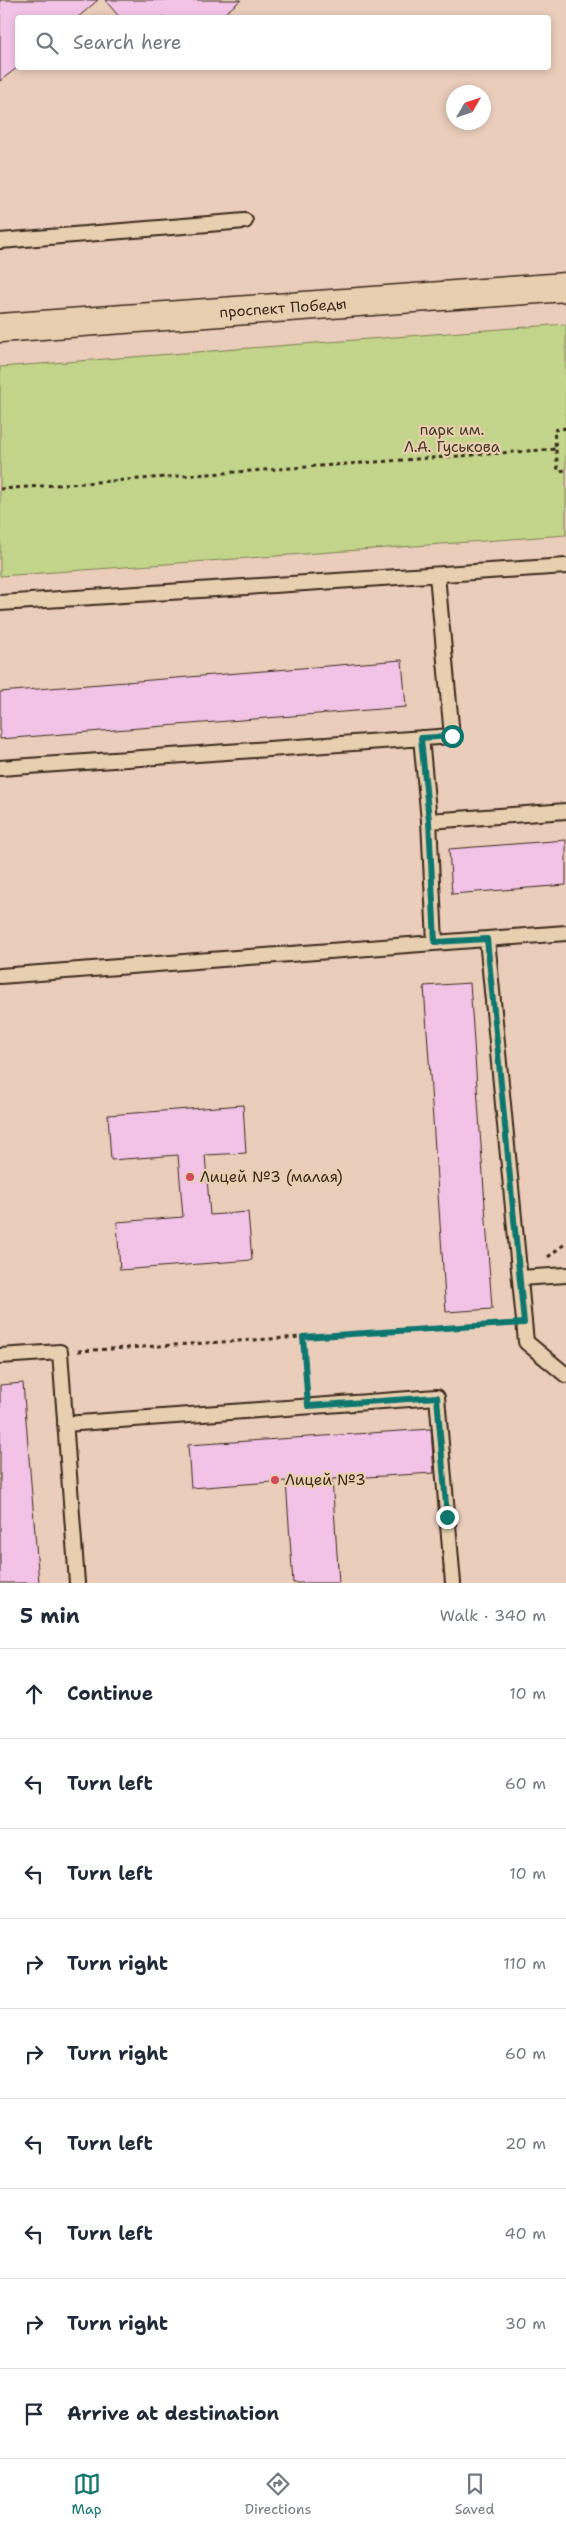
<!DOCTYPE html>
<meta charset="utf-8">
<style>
:root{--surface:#fff;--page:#f6f6f7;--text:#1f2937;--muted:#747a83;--line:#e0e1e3;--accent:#0f766e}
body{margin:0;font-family:"Shantell Sans",sans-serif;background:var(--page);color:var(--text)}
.compass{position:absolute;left:446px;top:85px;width:45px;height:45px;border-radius:50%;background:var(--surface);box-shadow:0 2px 8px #0003;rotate:51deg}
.stop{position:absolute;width:15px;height:15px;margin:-11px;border:4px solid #0f766e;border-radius:50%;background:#fff}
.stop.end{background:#0f766e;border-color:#fff;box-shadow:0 1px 5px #0008}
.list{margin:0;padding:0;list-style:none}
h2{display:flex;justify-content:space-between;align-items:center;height:65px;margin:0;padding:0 20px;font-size:21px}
h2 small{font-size:16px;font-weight:400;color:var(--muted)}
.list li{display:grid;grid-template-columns:32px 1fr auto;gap:15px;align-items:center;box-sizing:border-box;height:90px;padding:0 20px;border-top:1px solid var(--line)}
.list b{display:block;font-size:19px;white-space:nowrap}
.list em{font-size:16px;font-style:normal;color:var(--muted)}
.icon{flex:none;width:28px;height:28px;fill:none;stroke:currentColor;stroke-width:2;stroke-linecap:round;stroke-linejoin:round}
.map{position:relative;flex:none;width:566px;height:1583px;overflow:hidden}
.search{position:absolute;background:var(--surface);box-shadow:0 2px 8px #0003;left:15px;right:15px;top:15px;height:55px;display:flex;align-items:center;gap:12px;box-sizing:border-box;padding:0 18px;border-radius:5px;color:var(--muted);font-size:19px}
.sheet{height:875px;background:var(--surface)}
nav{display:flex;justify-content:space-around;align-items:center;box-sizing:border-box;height:70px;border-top:1px solid var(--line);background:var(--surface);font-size:14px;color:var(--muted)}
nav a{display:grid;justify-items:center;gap:2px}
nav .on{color:var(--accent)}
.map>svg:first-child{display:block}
.green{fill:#c2d58a;stroke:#7e8054}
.building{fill:#f2c3e7;stroke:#3b2a1e}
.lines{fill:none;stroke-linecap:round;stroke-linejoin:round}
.lane-casing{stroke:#3b2a1e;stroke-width:18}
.primary-casing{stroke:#3b2a1e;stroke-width:31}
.path{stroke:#3b2a1e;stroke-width:3;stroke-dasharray:4 4;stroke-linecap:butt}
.lane{stroke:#e8cfb0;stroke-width:14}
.primary{stroke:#e8cfb0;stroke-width:28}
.route{stroke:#0f766e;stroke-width:6}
.poi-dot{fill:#d1495b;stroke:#e8cfb0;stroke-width:2}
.labels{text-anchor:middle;stroke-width:4.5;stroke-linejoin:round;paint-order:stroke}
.street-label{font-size:15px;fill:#3b2a1e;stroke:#e8cfb0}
.park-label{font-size:15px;fill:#483b29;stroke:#e8cfb0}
.poi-label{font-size:15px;fill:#3b2a1e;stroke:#e8cfb0;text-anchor:start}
</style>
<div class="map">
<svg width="566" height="1583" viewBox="0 0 566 1583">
<rect width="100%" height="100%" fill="#eacdbb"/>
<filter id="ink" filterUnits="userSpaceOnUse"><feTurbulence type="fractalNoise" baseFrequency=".02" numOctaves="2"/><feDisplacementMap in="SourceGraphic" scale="10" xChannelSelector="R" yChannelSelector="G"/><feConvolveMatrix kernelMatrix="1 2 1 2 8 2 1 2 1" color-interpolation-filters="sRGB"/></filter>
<g filter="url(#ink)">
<!-- green -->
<path class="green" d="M 566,324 L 566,535 L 0,576 L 0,367 Z"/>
<!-- building -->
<path class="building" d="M 0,0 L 98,0 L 77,18 L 18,18 L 18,67 L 0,81 Z
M 105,0 L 241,0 L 219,18 L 120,18 Z
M 402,660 L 406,707 L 0,739 L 0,692 Z
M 566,840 L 566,885 L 452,894 L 449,849 Z
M 470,983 L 492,1309 L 446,1312 L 424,986 Z
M 243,1105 L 246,1153 L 205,1155 L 210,1215 L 248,1212 L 252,1260 L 120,1270 L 117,1222 L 183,1217 L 178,1155 L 111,1160 L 108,1115 Z
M 23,1383 L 39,1583 L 0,1583 L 0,1385 Z
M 431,1429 L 434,1473 L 332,1479 L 339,1583 L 293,1583 L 286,1481 L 191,1488 L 188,1445 Z"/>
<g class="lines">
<defs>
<path id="lane" d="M 0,241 L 245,221
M 0,603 L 566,566
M 421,738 L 429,821
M 0,768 L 452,736 L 437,575
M 487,939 L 526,1342 L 566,1375
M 435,942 L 429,821 L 566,811
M 0,976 L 566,933
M 520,1278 L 566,1275
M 0,1356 L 60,1352 L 77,1583
M 65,1424 L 437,1397 L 453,1583"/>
<path id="primary" d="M 0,328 L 566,287"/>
</defs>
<!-- lane casing -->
<use href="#lane" class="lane-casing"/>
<!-- primary casing -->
<use href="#primary" class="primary-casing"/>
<!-- path -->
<path class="path" d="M 566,428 L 554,430 L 558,471 L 566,470
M 0,489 L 556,449
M 548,1257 L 566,1243
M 303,1337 L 307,1388
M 78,1351 L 506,1324"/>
<!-- lane -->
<use href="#lane" class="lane"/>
<!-- primary -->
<use href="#primary" class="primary"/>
</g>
</g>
<g class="lines" filter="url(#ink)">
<!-- route -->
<path class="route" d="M 447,1517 L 437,1397 L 308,1406 L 303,1337 L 524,1323 L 487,939 L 435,942 L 429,821 L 421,738 L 452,736"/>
</g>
<!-- markers -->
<g class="poi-dot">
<circle cx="190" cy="1177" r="5"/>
<circle cx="275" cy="1480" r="5"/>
</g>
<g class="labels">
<!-- street labels -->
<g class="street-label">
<text transform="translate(283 308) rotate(-4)" y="5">проспект Победы</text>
</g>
<!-- park labels -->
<g class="park-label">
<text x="452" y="435">парк им.<tspan x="452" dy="17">Л.А. Гуськова</tspan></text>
</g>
<!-- poi labels -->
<g class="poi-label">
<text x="200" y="1182">Лицей №3 (малая)</text>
<text x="285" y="1485">Лицей №3</text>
</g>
</g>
</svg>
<svg class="compass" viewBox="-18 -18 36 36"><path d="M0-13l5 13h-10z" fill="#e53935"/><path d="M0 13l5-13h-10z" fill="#747a83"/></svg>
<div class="stop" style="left:452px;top:736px"></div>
<div class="stop end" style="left:447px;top:1517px"></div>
<div class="search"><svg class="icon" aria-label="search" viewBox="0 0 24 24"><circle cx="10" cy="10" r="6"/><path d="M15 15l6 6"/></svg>Search here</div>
</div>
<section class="sheet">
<h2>5 min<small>Walk · 340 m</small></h2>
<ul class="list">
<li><svg class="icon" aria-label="ahead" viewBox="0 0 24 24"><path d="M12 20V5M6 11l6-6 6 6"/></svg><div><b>Continue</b></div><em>10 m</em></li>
<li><svg class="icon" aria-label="left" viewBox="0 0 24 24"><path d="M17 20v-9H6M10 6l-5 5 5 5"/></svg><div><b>Turn left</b></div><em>60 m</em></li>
<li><svg class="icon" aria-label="left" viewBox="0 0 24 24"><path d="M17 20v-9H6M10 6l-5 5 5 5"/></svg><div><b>Turn left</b></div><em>10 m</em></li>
<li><svg class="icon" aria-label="right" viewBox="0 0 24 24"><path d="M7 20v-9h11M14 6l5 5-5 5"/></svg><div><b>Turn right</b></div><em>110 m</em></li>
<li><svg class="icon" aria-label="right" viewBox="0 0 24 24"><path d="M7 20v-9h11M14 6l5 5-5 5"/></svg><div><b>Turn right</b></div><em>60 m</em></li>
<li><svg class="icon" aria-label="left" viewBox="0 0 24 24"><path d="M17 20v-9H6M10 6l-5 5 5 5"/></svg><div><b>Turn left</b></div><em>20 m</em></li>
<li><svg class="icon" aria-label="left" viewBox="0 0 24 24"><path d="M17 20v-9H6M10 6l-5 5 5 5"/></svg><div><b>Turn left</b></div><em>40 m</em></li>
<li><svg class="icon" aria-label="right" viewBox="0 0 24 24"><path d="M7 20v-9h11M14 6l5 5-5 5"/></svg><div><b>Turn right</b></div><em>30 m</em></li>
<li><svg class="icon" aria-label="arrive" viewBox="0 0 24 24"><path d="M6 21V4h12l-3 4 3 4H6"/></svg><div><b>Arrive at destination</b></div></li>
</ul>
</section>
<nav>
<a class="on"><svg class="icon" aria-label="map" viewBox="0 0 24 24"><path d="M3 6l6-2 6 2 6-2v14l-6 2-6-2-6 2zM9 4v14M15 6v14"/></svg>Map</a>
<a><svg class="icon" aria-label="directions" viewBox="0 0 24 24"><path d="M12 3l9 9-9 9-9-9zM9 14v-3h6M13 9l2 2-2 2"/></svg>Directions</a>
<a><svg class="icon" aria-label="saved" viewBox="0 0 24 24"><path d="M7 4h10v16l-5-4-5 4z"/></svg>Saved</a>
</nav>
